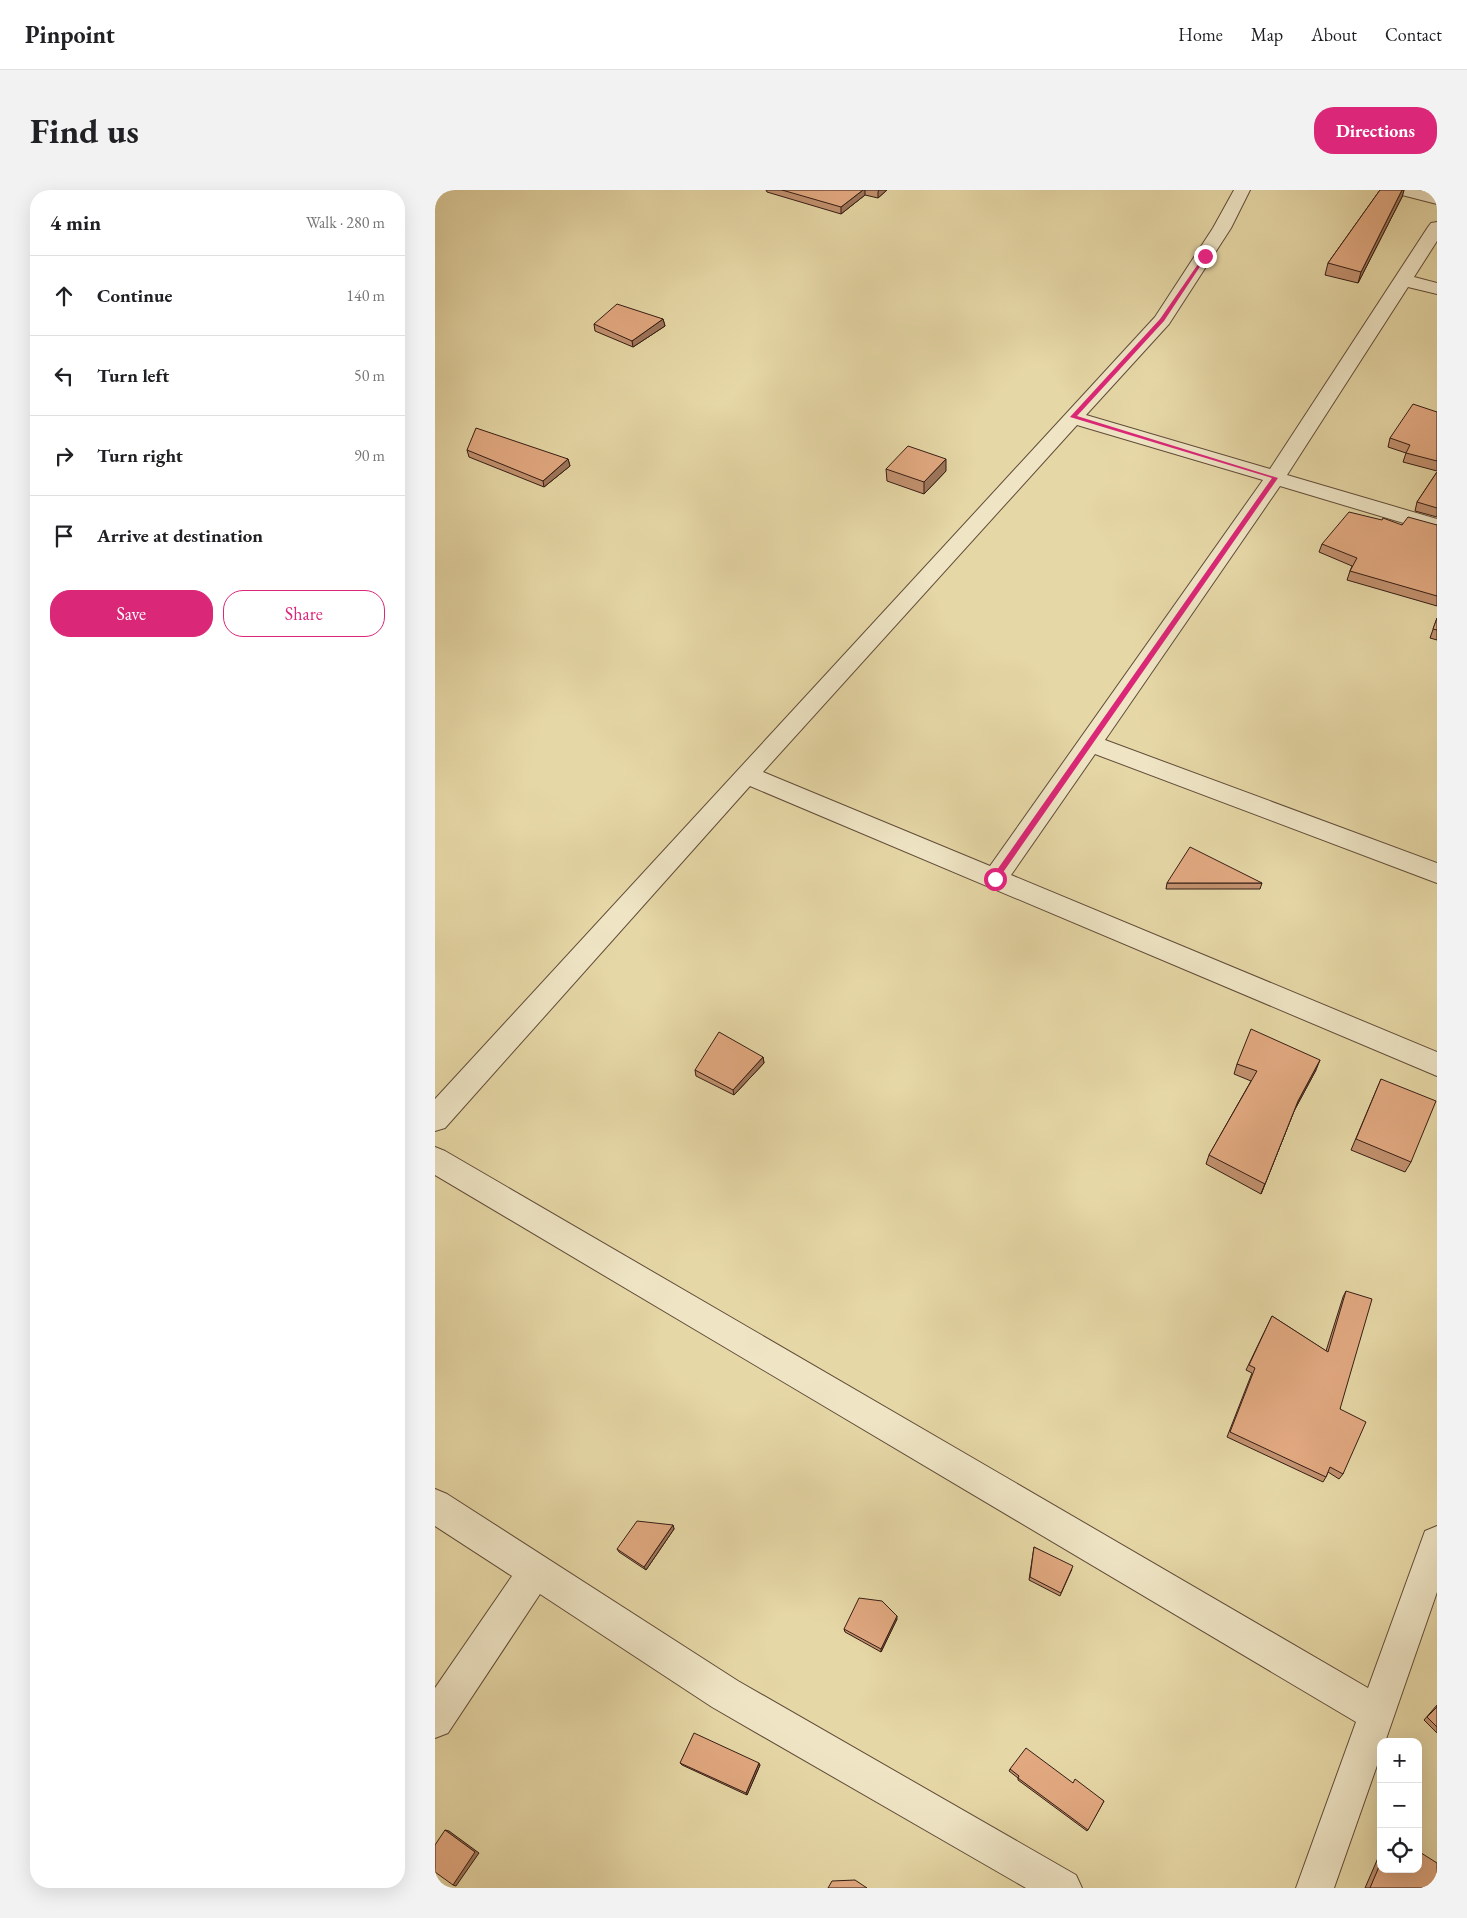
<!DOCTYPE html>
<meta charset="utf-8">
<style>
:root{--surface:#fff;--page:#f2f2f2;--text:#202124;--muted:#757577;--line:#e0e0e0;--accent:#db2777}
body{margin:0;font-family:"EB Garamond",serif;background:var(--page);color:var(--text)}
.controls{position:absolute;right:15px;bottom:15px;display:grid;overflow:hidden;border-radius:10px;box-shadow:0 5px 20px #0002}
.controls button{width:45px;height:45px;display:grid;place-items:center;padding:0;border:0;border-bottom:1px solid var(--line);background:var(--surface);color:var(--text);font:25px sans-serif}
.stop{position:absolute;width:15px;height:15px;margin:-11px;border:4px solid #db2777;border-radius:50%;background:#fff}
.stop.end{background:#db2777;border-color:#fff;box-shadow:0 1px 5px #0008}
.list{margin:0;padding:0;list-style:none}
h2{display:flex;justify-content:space-between;align-items:center;height:65px;margin:0;padding:0 20px;font-size:21px}
h2 small{font-size:16px;font-weight:400;color:var(--muted)}
.list li{display:grid;grid-template-columns:32px 1fr auto;gap:15px;align-items:center;box-sizing:border-box;height:80px;padding:0 20px;border-top:1px solid var(--line)}
.list b{display:block;font-size:19px;white-space:nowrap}
.list em{font-size:16px;font-style:normal;color:var(--muted)}
.actions{display:flex;gap:10px;padding:15px 20px}
.actions a{flex:1;padding:11px 0;border:1px solid var(--accent);border-radius:20px;text-align:center;font-size:18px;color:var(--accent)}
.actions .main{background:var(--accent);color:#fff}
.icon{flex:none;width:28px;height:28px;fill:none;stroke:currentColor;stroke-width:2;stroke-linecap:round;stroke-linejoin:round}
.map{position:relative;flex:none;width:1002px;height:1698px;overflow:hidden;border-radius:20px}
header{display:flex;align-items:center;gap:30px;box-sizing:border-box;height:70px;padding:0 25px;background:var(--surface);border-bottom:1px solid var(--line)}
header strong{font-size:24px}
nav{display:flex;gap:28px;margin-inline-start:auto;font-size:18px}
.intro{display:flex;align-items:center;justify-content:space-between;box-sizing:border-box;height:120px;padding:0 30px}
h1{margin:0;font-size:35px}
.button{padding:12px 22px;border-radius:20px;background:var(--accent);color:#fff;font-size:18px;font-weight:700}
main{display:flex;gap:30px;padding:0 30px}
aside{flex:1;background:var(--surface);border-radius:20px;box-shadow:0 5px 20px #0002}
.map>svg:first-child{display:block}
.lines{fill:none;stroke-linecap:round;stroke-linejoin:round}
.minor-casing{stroke:#614c38;stroke-width:2}
.minor{fill:#efe5c5;fill-rule:evenodd}
.wall{fill:#c2916f;stroke:#351d14}
.shaded-wall{fill:#9e765a;stroke:#351d14}
.building{fill:#e2a981;stroke:#351d14}
.route{fill:#db2777}
</style>
<header>
<strong>Pinpoint</strong>
<nav><a>Home</a><a>Map</a><a>About</a><a>Contact</a></nav>
</header>
<div class="intro"><h1>Find us</h1><a class="button">Directions</a></div>
<main>
<aside>
<h2>4 min<small>Walk · 280 m</small></h2>
<ul class="list">
<li><svg class="icon" aria-label="ahead" viewBox="0 0 24 24"><path d="M12 20V5M6 11l6-6 6 6"/></svg><div><b>Continue</b></div><em>140 m</em></li>
<li><svg class="icon" aria-label="left" viewBox="0 0 24 24"><path d="M17 20v-9H6M10 6l-5 5 5 5"/></svg><div><b>Turn left</b></div><em>50 m</em></li>
<li><svg class="icon" aria-label="right" viewBox="0 0 24 24"><path d="M7 20v-9h11M14 6l5 5-5 5"/></svg><div><b>Turn right</b></div><em>90 m</em></li>
<li><svg class="icon" aria-label="arrive" viewBox="0 0 24 24"><path d="M6 21V4h12l-3 4 3 4H6"/></svg><div><b>Arrive at destination</b></div></li>
</ul>
<div class="actions"><a class="main">Save</a><a>Share</a></div>
</aside>
<div class="map">
<svg width="1002" height="1698" viewBox="0 0 1002 1698">
<rect width="100%" height="100%" fill="#e6d7a6"/>
<filter id="stains"><feTurbulence type="fractalNoise" baseFrequency=".004" numOctaves="4"/><feColorMatrix values="0 0 0 0 .2 0 0 0 0 .09 0 0 0 0 .02 0 0 0 .5 -.17"/></filter>
<radialGradient id="worn" r=".72"><stop offset=".6" stop-color="#630" stop-opacity="0"/><stop offset="1" stop-color="#630" stop-opacity=".3"/></radialGradient>
<g class="lines">
<defs>
<path id="minor" d="M 799,0 L 815,0 L 796,38 L 734,134 L 651,225 L 835,279 L 993,37 L 996,33 L 1002,32 L 1002,51 L 979,87 L 1002,93 L 1002,104 L 973,97 L 852,285 L 1002,329 L 1002,343 L 845,296 L 670,550 L 1002,673 L 1002,693 L 660,564 L 576,685 L 1002,862 L 1002,886 L 315,596 L 10,938 L 0,941 L 0,909 L 720,127 L 778,38 ZM 642,235 L 828,290 L 555,676 L 328,582 Z
M 961,0 L 988,0 L 1002,4 L 1002,14 L 963,4 Z
M 0,957 L 10,961 L 933,1498 L 990,1341 L 1002,1336 L 1002,1402 L 950,1552 L 946,1552 L 946,1564 L 899,1698 L 861,1698 L 921,1532 L 0,985 Z
M 0,1299 L 12,1304 L 303,1491 L 641,1685 L 647,1698 L 591,1698 L 277,1517 L 105,1404 L 13,1543 L 0,1548 L 0,1498 L 77,1386 L 0,1336 Z"/>
</defs>
<!-- minor casing -->
<use href="#minor" class="minor-casing"/>
<!-- minor -->
<use href="#minor" class="minor"/>
</g>
<!-- wall -->
<path class="wall" d="M 331,0 L 452,0 L 443,8 L 430,5 L 406,24 L 332,2 Z
M 945,0 L 969,0 L 967,7 L 923,93 L 890,85 L 893,73 Z
M 228,129 L 230,136 L 198,157 L 160,141 L 159,134 Z
M 1002,222 L 1002,281 L 968,272 L 971,263 L 953,257 L 955,248 Z
M 32,260 L 133,269 L 135,276 L 109,297 L 34,267 Z
M 451,279 L 511,281 L 489,304 L 452,291 Z
M 1002,282 L 1002,327 L 980,321 L 982,312 Z
M 967,335 L 1002,335 L 1002,416 L 912,390 L 915,381 L 917,376 L 884,362 L 887,354 Z
M 1002,428 L 1002,450 L 995,448 Z
M 732,693 L 827,693 L 825,699 L 731,699 Z
M 328,867 L 329,873 L 299,905 L 261,886 L 260,880 Z
M 802,874 L 881,880 L 859,921 L 826,1004 L 771,974 L 774,965 L 816,891 L 799,884 Z
M 946,889 L 976,972 L 970,982 L 916,960 Z
M 911,1101 L 905,1219 L 908,1284 L 904,1289 L 893,1282 L 891,1287 L 888,1292 L 792,1247 L 817,1183 L 811,1180 L 837,1126 L 891,1161 L 908,1107 Z
M 238,1335 L 239,1339 L 211,1380 L 184,1362 L 182,1359 Z
M 599,1357 L 637,1379 L 625,1406 L 594,1390 Z
M 462,1429 L 446,1462 L 410,1442 L 409,1439 Z
M 1002,1515 L 1002,1543 L 989,1530 Z
M 245,1573 L 325,1575 L 312,1605 L 247,1575 Z
M 575,1579 L 638,1593 L 669,1611 L 652,1641 L 583,1590 L 583,1588 L 574,1581 Z
M 946,1661 L 946,1679 L 1002,1698 L 930,1698 Z"/>
<!-- shaded-wall -->
<path class="shaded-wall" d="M 428,0 L 430,0 L 430,5 L 406,24 L 406,17 Z
M 444,0 L 452,0 L 443,8 L 443,2 Z
M 967,0 L 969,0 L 967,7 L 923,93 L 926,82 Z
M 228,129 L 230,136 L 198,157 L 197,151 Z
M 133,269 L 135,276 L 109,297 L 108,291 Z
M 511,269 L 511,281 L 489,304 L 489,292 Z
M 328,867 L 329,873 L 299,905 L 298,900 Z
M 885,870 L 881,880 L 859,921 L 826,1004 L 863,911 Z
M 238,1335 L 239,1339 L 211,1380 L 209,1377 Z
M 462,1426 L 462,1429 L 446,1462 L 446,1459 Z
M 324,1573 L 325,1575 L 312,1605 L 311,1603 Z
M 10,1640 L 14,1641 L 44,1663 L 21,1696 L 18,1695 Z"/>
<!-- building -->
<path class="building" d="M 347,0 L 428,0 L 406,17 Z
M 945,0 L 967,0 L 926,82 L 893,73 Z
M 182,114 L 228,129 L 197,151 L 159,134 Z
M 978,214 L 1002,222 L 1002,271 L 971,263 L 975,255 L 955,248 Z
M 41,238 L 133,269 L 108,291 L 32,260 Z
M 473,256 L 511,269 L 489,292 L 451,279 Z
M 1002,282 L 1002,318 L 982,312 Z
M 914,322 L 947,330 L 948,328 L 967,335 L 973,327 L 1002,335 L 1002,406 L 915,381 L 922,368 L 887,354 Z
M 1002,428 L 1002,440 L 998,439 Z
M 755,657 L 827,693 L 732,693 Z
M 816,839 L 885,870 L 863,911 L 830,994 L 774,965 L 822,881 L 802,874 Z
M 284,842 L 328,867 L 298,900 L 260,880 Z
M 946,889 L 1001,911 L 976,972 L 921,949 Z
M 911,1101 L 937,1109 L 905,1219 L 931,1232 L 908,1284 L 895,1277 L 891,1287 L 795,1242 L 820,1178 L 814,1175 L 837,1126 L 893,1162 Z
M 202,1331 L 238,1335 L 209,1377 L 182,1359 Z
M 599,1357 L 638,1376 L 626,1403 L 595,1387 Z
M 424,1408 L 447,1411 L 462,1426 L 446,1459 L 409,1439 Z
M 1002,1517 L 1002,1537 L 992,1527 Z
M 259,1543 L 324,1573 L 311,1603 L 245,1573 Z
M 591,1558 L 638,1593 L 640,1589 L 669,1611 L 653,1640 L 583,1588 L 584,1586 L 575,1579 Z
M 10,1640 L 40,1662 L 18,1695 L 0,1682 L 0,1655 Z
M 983,1661 L 1002,1673 L 1002,1698 L 935,1698 L 946,1672 L 946,1679 L 983,1679 Z
M 420,1690 L 432,1698 L 393,1698 L 397,1691 Z"/>
<!-- route -->
<path class="route" d="M 770,64 L 772,66 L 729,131 L 642,226 L 843,288 L 562,691 L 557,691 L 557,687 L 837,288 L 635,227 L 725,129 Z"/>
<rect width="100%" height="100%" filter="url(#stains)"/>
<rect width="100%" height="100%" fill="url(#worn)"/>
</svg>
<div class="controls">
<button>+</button>
<button>−</button>
<button><svg class="icon" aria-label="locate" viewBox="0 0 24 24"><circle cx="12" cy="12" r="6"/><path d="M12 2v4M12 18v4M2 12h4M18 12h4"/></svg></button>
</div>
<div class="stop" style="left:560px;top:689px"></div>
<div class="stop end" style="left:770px;top:66px"></div>
</div>
</main>
